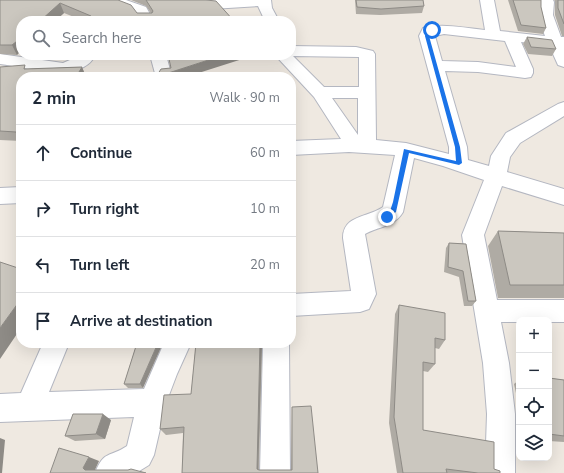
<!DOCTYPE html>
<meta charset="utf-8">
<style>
:root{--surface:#fff;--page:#f6f6f7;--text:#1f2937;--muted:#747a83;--line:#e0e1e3}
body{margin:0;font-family:"Nunito Sans",sans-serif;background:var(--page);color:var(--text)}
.controls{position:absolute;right:12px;bottom:12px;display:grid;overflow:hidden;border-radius:8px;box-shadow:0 4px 16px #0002}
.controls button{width:36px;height:36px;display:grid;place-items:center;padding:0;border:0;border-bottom:1px solid var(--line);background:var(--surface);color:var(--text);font:20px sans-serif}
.stop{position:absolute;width:12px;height:12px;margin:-9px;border:3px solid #1a73e8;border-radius:50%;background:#fff}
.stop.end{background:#1a73e8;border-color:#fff;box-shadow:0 1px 4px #0008}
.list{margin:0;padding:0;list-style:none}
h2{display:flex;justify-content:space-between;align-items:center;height:52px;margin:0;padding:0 16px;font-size:17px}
h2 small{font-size:13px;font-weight:400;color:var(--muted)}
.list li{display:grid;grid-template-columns:26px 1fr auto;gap:12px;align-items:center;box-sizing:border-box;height:56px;padding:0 16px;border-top:1px solid var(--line)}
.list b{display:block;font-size:15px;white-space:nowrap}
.list em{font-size:13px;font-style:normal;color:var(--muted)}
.icon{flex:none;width:22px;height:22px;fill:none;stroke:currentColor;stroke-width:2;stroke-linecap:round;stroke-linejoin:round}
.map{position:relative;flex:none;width:564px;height:473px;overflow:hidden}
.search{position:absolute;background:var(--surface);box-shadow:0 4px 16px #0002;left:16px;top:16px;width:280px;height:44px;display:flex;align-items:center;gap:10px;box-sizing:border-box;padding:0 14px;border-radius:16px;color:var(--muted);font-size:15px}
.panel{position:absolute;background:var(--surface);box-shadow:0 4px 16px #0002;left:16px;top:72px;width:280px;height:276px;border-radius:16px}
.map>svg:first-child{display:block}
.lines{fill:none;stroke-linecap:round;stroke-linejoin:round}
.minor-casing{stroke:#b4b7c1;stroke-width:2}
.minor{fill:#fff;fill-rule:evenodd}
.wall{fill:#afaba4}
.shaded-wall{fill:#8e8b86}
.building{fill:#cbc7bf;stroke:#8e8b86}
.route{fill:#1a73e8}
</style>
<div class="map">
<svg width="564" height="473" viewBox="0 0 564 473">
<rect width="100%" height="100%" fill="#efe9e1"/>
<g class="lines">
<defs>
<path id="minor" d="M 106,0 L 126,0 L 146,7 L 154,21 L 140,21 L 135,13 L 108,3 Z
M 160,0 L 271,0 L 272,8 L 279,21 L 265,21 L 258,6 L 212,9 L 167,4 L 162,3 Z
M 480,0 L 494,0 L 500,31 L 545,36 C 541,25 536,11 541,0 L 553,0 L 554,2 L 553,15 L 561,37 L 564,37 L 564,67 L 558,65 L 549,45 L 521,42 L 533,69 L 533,73 L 531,77 L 525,78 L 478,72 L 445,71 L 467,147 L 468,160 L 489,166 L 491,156 L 506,133 L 558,104 L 564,102 L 564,116 L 520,143 L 510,157 L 507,172 L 564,189 L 564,205 L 502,186 L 484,235 L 497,300 L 564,300 L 564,322 L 549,322 L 549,320 L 519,320 L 519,322 L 501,322 L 509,363 L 515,414 L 515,473 L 485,473 L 487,414 L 483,363 L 462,235 L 484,180 L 443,166 L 414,158 L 403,212 C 395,226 378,227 365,234 L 376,294 L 369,309 L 360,312 L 291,316 L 291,294 L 351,291 L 343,238 C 343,215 367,218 383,207 L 395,155 L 349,152 L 291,155 L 291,141 L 341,139 L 314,97 L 275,55 L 291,55 L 291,46 L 356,47 L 373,51 L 375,54 L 376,140 L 406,143 L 449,154 L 449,147 L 419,36 L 423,28 C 443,23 464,28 485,30 ZM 444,34 L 505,41 L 516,67 L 478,62 L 442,61 L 435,36 ZM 293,56 L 359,57 L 359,87 L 324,87 ZM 332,98 L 358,98 L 358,135 Z
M 0,54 L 63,63 L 79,56 L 91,56 L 93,59 C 76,83 24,67 0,64 Z
M 150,55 L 166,55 L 172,77 L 156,77 Z
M 21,187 L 21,203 L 0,204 L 0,188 Z
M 43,343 L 69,343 L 49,392 L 144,389 L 164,343 L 191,343 L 177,374 L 166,403 L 154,455 L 149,465 L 136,473 L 95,473 C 104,450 109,458 127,446 L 134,417 L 0,422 L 0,394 L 21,393 Z
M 263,343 L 289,343 L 290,473 L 260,473 Z"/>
</defs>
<!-- minor casing -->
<use href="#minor" class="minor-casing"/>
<!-- minor -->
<use href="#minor" class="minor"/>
</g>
<!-- wall -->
<path class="wall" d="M 0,0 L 118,0 L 137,13 L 151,13 L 146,6 L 131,0 L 206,0 L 234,21 L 84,21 L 64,13 L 55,21 L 21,21 L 17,55 L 0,54 Z
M 355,0 L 423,0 L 424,6 L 422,13 L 380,15 L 356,14 Z
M 508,0 L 541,0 L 541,7 L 546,28 L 543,34 L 518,31 Z
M 554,0 L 564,0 L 564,36 L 562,36 L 555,15 L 555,1 Z
M 527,37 L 556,49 L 552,56 L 528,54 L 523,44 Z
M 0,67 L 27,69 L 82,67 L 86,77 L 21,77 L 21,141 L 0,140 Z
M 498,231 L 564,233 L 564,298 L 498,298 L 488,246 Z
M 449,243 L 466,244 L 476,301 L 472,306 L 464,306 L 459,277 L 444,272 L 446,248 Z
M 399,305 L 445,340 L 439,349 L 435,348 L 435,364 L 428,372 L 423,371 L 423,430 L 500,473 L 397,473 L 389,423 L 395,314 Z
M 137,343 L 143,388 L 128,388 L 124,384 Z
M 196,343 L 262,343 L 259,470 L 291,470 L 292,407 L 318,473 L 182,473 L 183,433 L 166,435 L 160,429 L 191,394 Z
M 549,378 L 564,380 L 564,442 L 549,441 Z
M 519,380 L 519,407 L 514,384 Z
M 111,420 L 105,439 L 75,441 L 65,436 Z"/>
<!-- shaded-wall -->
<path class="shaded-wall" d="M 60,3 L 64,13 L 55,21 L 40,21 Z
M 21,38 L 21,51 L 17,55 L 12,45 Z
M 93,55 L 125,55 L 94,59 Z
M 224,55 L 255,55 L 186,77 L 156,77 Z
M 82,67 L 86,77 L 76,77 Z
M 21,299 L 21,328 L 0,359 L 0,328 Z
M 158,343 L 163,343 L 143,388 L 140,384 Z
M 260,343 L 262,343 L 258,473 L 257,469 Z
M 103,414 L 111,420 L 105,439 L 96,434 Z
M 0,438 L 5,440 L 2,473 L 0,473 Z
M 89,457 L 99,461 L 94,472 L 85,470 L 83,468 Z"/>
<!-- building -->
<path class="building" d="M 0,0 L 118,0 L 131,5 L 137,13 L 152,13 L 153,11 L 146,0 L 206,0 L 216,1 L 234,21 L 90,21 L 91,16 L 60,3 L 40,21 L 21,21 L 21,38 L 12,45 L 0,45 Z
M 356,0 L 423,0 L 424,6 L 381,9 L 357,7 Z
M 513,0 L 541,0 L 541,7 L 546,28 L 521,25 Z
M 558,0 L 564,0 L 564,24 L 558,8 Z
M 527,37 L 552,40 L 556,49 L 531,47 Z
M 172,55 L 224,55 L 156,77 L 161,69 L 171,68 L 169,59 Z
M 25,65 L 24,69 L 82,67 L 76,77 L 21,77 L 21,136 L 19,137 L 16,132 L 0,131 L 0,67 Z
M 498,231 L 564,233 L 564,285 L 510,285 Z
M 449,243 L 466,244 L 476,301 L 468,301 L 463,271 L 448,267 Z
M 0,262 L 21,269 L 21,299 L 0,328 Z
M 399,305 L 445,313 L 445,340 L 435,338 L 435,364 L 423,362 L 423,430 L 494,442 L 494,469 L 500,471 L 500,473 L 478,473 L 446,469 L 447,473 L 403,473 L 394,417 Z
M 137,343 L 158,343 L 140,384 L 124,384 Z
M 196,343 L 260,343 L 257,469 L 259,470 L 292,470 L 292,407 L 311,406 L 318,473 L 182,473 L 184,427 L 160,429 L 164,395 L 191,394 Z
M 549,378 L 564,380 L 564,436 L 549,434 Z
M 73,414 L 103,414 L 96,434 L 65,436 Z
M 59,448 L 89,457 L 83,468 L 85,470 L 128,470 L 131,469 L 146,473 L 50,473 Z"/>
<!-- route -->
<path class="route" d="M 432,29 L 434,30 L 430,32 L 429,36 L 460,147 L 462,163 L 459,165 L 409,153 L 396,212 L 387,219 L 384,217 L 390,211 L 393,202 L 404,149 L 456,161 L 455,147 L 425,36 L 427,30 Z"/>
</svg>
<div class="controls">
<button>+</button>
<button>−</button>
<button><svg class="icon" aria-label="locate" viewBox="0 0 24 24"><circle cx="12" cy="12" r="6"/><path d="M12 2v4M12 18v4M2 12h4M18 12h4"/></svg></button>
<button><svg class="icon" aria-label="layers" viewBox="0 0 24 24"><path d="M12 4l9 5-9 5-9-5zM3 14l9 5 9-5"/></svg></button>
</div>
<div class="stop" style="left:432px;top:30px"></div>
<div class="stop end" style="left:387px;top:217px"></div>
<div class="search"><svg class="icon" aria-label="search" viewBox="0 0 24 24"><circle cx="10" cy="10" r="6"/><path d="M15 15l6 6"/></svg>Search here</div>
<section class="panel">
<h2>2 min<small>Walk · 90 m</small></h2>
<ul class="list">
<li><svg class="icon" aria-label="ahead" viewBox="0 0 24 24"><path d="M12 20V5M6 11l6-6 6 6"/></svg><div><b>Continue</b></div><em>60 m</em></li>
<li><svg class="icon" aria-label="right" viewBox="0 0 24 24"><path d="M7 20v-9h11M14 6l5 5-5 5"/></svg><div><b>Turn right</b></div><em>10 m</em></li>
<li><svg class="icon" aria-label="left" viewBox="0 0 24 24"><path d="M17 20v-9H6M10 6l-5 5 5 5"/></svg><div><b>Turn left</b></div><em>20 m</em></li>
<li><svg class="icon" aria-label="arrive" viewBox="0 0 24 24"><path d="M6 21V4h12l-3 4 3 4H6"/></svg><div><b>Arrive at destination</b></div></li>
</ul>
</section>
</div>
